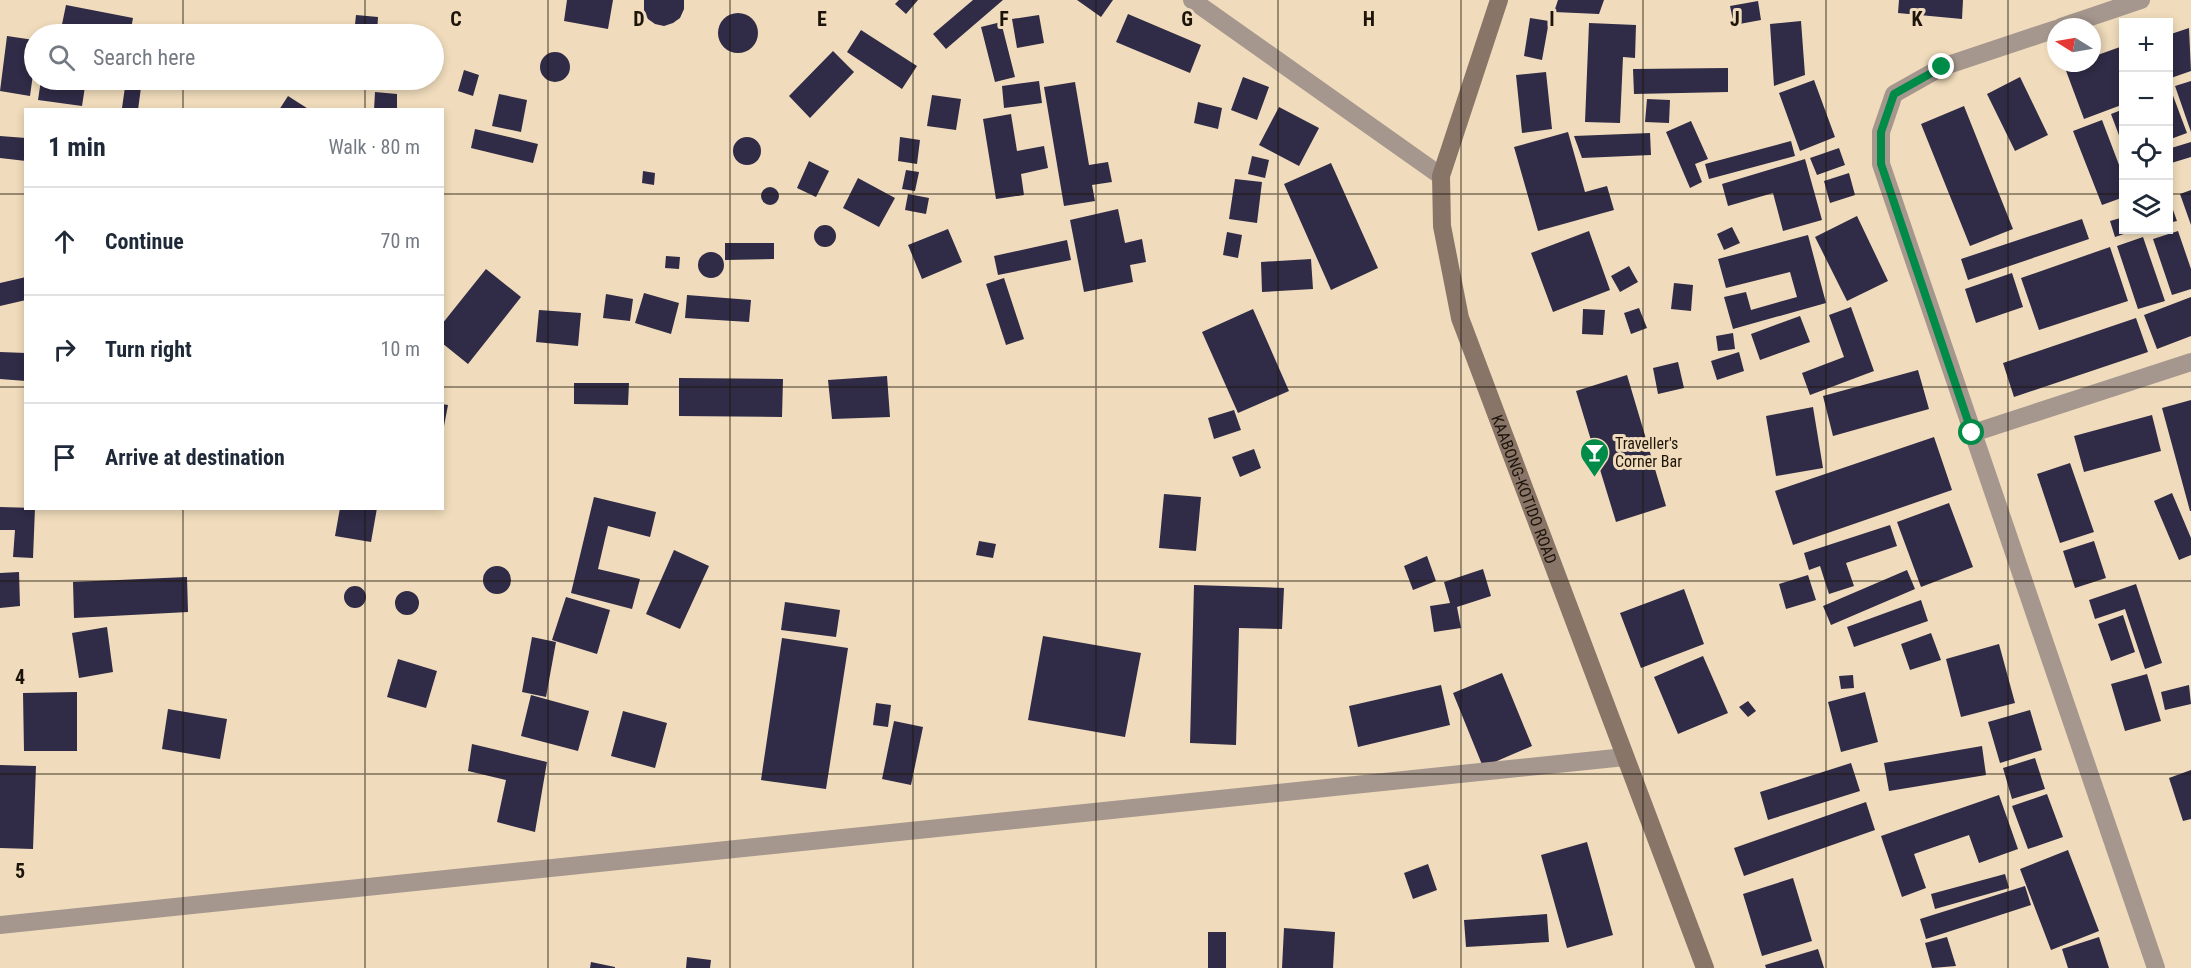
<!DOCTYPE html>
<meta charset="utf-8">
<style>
:root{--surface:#fff;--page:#f6f6f7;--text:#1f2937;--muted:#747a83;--line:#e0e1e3}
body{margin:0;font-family:"Roboto Condensed",sans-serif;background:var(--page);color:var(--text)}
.controls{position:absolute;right:18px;top:18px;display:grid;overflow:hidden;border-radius:0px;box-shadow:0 3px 9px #0003}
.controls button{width:54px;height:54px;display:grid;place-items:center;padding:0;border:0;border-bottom:2px solid var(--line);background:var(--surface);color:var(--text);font:30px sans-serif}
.compass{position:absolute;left:2047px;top:18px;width:54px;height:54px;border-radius:50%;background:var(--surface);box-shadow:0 3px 9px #0003;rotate:281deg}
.stop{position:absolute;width:18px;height:18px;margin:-14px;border:4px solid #008b49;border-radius:50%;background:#fff}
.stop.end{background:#008b49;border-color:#fff;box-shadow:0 2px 6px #0008}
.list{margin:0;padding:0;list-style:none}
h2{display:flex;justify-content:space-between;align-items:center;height:78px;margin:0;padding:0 24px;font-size:26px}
h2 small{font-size:20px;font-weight:400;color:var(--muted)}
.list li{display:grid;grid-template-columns:39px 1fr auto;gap:18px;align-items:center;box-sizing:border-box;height:108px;padding:0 24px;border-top:2px solid var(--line)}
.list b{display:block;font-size:22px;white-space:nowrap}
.list em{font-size:20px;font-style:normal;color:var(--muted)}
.icon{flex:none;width:33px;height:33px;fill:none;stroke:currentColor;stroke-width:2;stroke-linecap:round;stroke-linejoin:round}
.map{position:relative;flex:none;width:2191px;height:968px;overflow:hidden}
.search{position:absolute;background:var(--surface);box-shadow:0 3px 9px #0003;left:24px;top:24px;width:420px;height:66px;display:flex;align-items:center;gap:15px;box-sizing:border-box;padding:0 21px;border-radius:33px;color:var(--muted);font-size:22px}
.panel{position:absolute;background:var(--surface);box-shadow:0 3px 9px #0003;left:24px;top:108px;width:420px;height:402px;border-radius:0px}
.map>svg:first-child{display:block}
.building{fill:#302b46}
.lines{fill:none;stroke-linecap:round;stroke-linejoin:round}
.street{stroke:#a6978e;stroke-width:18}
.secondary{stroke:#897568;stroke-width:18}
.route{stroke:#008b49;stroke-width:8}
.grid{fill:none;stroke:#1c1409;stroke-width:1.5;stroke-opacity:0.55}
.labels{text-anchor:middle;stroke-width:6;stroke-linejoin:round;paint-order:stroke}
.poi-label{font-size:16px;fill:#1c1409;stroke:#f0dcbc;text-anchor:start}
.street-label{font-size:16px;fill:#1c1409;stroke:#f0dcbc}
.grid-label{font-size:20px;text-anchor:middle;font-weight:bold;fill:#1c1409;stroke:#f0dcbc;stroke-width:6;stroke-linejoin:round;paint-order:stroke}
</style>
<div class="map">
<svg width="2191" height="968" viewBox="0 0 2191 968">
<rect width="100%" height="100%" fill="#f0dcbc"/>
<!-- building -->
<path class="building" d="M 567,0 L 613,0 L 608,29 L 564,21 Z
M 644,0 L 684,0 L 684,9 L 680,18 L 673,23 L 664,26 L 655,24 L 648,19 L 644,11 Z
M 899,0 L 918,0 L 906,14 L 895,4 Z
M 973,0 L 1003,0 L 946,49 L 933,34 Z
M 1077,0 L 1113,0 L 1101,17 Z
M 1558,0 L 1604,0 L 1599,14 L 1554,12 Z
M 1899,0 L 1963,0 L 1962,19 L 1898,13 Z
M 1758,1 L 1761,20 L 1734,25 L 1730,6 Z
M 66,5 L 133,18 L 130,34 L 60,34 Z
M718 33a20 20 0 1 1 40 0a20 20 0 1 1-40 0Z
M 1128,14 L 1201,45 L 1190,73 L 1116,42 Z
M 356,15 L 378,17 L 377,34 L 354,34 Z
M 1039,15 L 1044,43 L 1017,48 L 1012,19 Z
M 1530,18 L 1549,21 L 1542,60 L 1524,56 Z
M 1801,21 L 1805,75 L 1774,86 L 1770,24 Z
M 1001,22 L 1015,77 L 995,82 L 981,27 Z
M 1589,23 L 1636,25 L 1635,58 L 1623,57 L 1620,123 L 1585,122 Z
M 2189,28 L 2191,71 L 2168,79 L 2168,35 Z
M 861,30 L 917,66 L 902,89 L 847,52 Z
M 7,36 L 34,40 L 34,67 L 30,96 L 0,91 Z
M 2120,47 L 2124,57 L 2124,104 L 2084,119 L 2065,68 L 2077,63 L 2092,63 L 2092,57 Z
M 833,51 L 854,72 L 810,118 L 789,96 Z
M540 67a15 15 0 1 1 30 0a15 15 0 1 1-30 0Z
M 1728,68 L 1728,92 L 1634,94 L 1633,69 Z
M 464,70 L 479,75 L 473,96 L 458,91 Z
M 1546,72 L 1552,129 L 1522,133 L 1516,75 Z
M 1243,77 L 1269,87 L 1257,120 L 1231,110 Z
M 2020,77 L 2048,135 L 2015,151 L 1987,94 Z
M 41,80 L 86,80 L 82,106 L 38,100 Z
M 126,80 L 142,80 L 138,110 L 122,108 Z
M 1814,80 L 1835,137 L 1800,151 L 1779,93 Z
M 1039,81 L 1042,103 L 1004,108 L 1002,86 Z
M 2191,81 L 2191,132 L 2175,86 Z
M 1075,82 L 1089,165 L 1108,162 L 1112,182 L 1092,185 L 1095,201 L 1064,206 L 1044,87 Z
M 375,92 L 397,94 L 397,110 L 374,110 Z
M 2172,93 L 2187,133 L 2168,140 L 2168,94 Z
M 499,94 L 527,100 L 521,132 L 492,126 Z
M 932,95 L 961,99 L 956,130 L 927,126 Z
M 288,96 L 310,110 L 279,110 Z
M 1647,99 L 1670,100 L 1669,123 L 1645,122 Z
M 1198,102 L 1222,108 L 1218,129 L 1194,123 Z
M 1964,106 L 2013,229 L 1970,246 L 1921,124 Z
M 1279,107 L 1319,128 L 1299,166 L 1259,145 Z
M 2124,109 L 2124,146 L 2123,146 L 2111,114 Z
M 1011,114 L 1017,151 L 1044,146 L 1048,168 L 1021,174 L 1024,195 L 996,199 L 983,119 Z
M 2102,120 L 2124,178 L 2124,197 L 2102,205 L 2073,131 Z
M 1691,121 L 1708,159 L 1695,164 L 1702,182 L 1690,188 L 1666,132 Z
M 475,129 L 538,144 L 533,163 L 471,148 Z
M 1568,132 L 1585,192 L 1607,186 L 1614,210 L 1538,231 L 1514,147 Z
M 1650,133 L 1651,155 L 1582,158 L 1574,136 Z
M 0,136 L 26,138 L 26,161 L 0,158 Z
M733 151a14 14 0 1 1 28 0a14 14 0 1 1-28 0Z
M 900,137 L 920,140 L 917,164 L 898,161 Z
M 1791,141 L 1795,156 L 1709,179 L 1705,164 Z
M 2191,142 L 2191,157 L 2168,164 L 2168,149 Z
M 1839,148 L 1845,165 L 1817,175 L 1810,158 Z
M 1252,156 L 1269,160 L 1265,178 L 1248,174 Z
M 1805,159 L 1822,220 L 1783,231 L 1773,193 L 1728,206 L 1722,184 Z
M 809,161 L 829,171 L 816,197 L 797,188 Z
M 1331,163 L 1378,268 L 1331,290 L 1284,184 Z
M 906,170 L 919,172 L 915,191 L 902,189 Z
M 643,171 L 655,173 L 654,185 L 642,183 Z
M 1849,173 L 1855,195 L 1830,203 L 1824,181 Z
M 858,178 L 895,198 L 879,227 L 843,208 Z
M 1235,179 L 1262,182 L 1257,223 L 1229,219 Z
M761 196a9 9 0 1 1 18 0a9 9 0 1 1-18 0Z
M 2191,190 L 2191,225 L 2180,194 Z
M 908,194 L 929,198 L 926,214 L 905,210 Z
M 2168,196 L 2177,221 L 2168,223 Z
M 1118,209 L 1125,243 L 1142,239 L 1146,262 L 1130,265 L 1133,282 L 1084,292 L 1070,220 Z
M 1857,216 L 1888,281 L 1847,301 L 1815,237 Z
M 2124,217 L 2124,230 L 2136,230 L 2115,237 L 2110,221 Z
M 2082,219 L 2089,239 L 1968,280 L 1961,259 Z
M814 236a11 11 0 1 1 22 0a11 11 0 1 1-22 0Z
M 1732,227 L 1740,243 L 1724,250 L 1717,234 Z
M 948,229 L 962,262 L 922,279 L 908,245 Z
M 1589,231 L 1610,290 L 1553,312 L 1531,253 Z
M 2178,231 L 2191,269 L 2191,289 L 2172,295 L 2153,239 Z
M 1227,232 L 1242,235 L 1238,258 L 1223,255 Z
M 1808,235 L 1826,303 L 1733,329 L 1724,297 L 1746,292 L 1751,310 L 1797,297 L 1790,272 L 1726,288 L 1718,259 Z
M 2143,237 L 2165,301 L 2138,309 L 2117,246 Z
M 1067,240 L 1071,260 L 998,275 L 994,256 Z
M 725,243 L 774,243 L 774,259 L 725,260 Z
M 2110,247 L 2128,301 L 2039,330 L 2021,278 Z
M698 265a13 13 0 1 1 26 0a13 13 0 1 1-26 0Z
M 666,256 L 680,257 L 679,269 L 665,268 Z
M 1311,259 L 1313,289 L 1262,292 L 1261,262 Z
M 1629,266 L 1638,282 L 1620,292 L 1611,276 Z
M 486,269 L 521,297 L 468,364 L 442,343 L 442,324 Z
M 2012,273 L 2023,307 L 1976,323 L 1965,289 Z
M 26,277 L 26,300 L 0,306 L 0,283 Z
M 1004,278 L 1024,339 L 1006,345 L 986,284 Z
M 1674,283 L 1693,285 L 1691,311 L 1671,309 Z
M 644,293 L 679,303 L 671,334 L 635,323 Z
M 606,294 L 633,299 L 630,321 L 603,318 Z
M 687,295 L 751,300 L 749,322 L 685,318 Z
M 2191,297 L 2191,336 L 2157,349 L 2144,315 Z
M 1851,307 L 1874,371 L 1810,395 L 1802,373 L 1844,357 L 1829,315 Z
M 1639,308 L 1647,328 L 1631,334 L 1624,313 Z
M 1253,309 L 1289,391 L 1238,413 L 1202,332 Z
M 1583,309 L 1605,310 L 1603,335 L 1582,334 Z
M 539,310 L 581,313 L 578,346 L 536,342 Z
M 1800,316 L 1810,342 L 1760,360 L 1751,334 Z
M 2136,318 L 2148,352 L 2014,397 L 2003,363 Z
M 1733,333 L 1735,349 L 1718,351 L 1716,336 Z
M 0,352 L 26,353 L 26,381 L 0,379 Z
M 1739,352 L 1744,371 L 1717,380 L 1711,361 Z
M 1678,362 L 1684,388 L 1658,394 L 1653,368 Z
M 1918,370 L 1929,409 L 1833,436 L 1823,396 Z
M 1627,375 L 1666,506 L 1616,522 L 1576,391 Z
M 887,376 L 890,417 L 832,419 L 828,380 Z
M 679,378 L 783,379 L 782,417 L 679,416 Z
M 574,383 L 629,383 L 628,405 L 574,404 Z
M 2191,400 L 2191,511 L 2190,511 L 2162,408 Z
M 442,404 L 448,405 L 444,426 L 442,426 Z
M 1813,407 L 1823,468 L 1776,476 L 1766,416 Z
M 1234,410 L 1241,430 L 1214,439 L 1208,418 Z
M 2152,415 L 2161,451 L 2084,472 L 2074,436 Z
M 1934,437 L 1952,490 L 1793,545 L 1775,491 Z
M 1254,449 L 1261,468 L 1240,477 L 1232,457 Z
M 2070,463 L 2094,532 L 2060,543 L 2037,474 Z
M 2172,493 L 2191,538 L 2191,555 L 2179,560 L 2154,501 Z
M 1164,494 L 1201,497 L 1196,551 L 1159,548 Z
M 594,497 L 656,512 L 650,537 L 608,526 L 598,569 L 640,579 L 632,609 L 571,593 Z
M 1949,503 L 1973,567 L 1921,587 L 1897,522 Z
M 0,507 L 35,508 L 33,558 L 13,557 L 15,530 L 0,530 Z
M 340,508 L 377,508 L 371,542 L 335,536 Z
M 1890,525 L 1897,546 L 1846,563 L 1854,586 L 1829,594 L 1820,566 L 1809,570 L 1804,553 Z
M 979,541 L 996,544 L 993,558 L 976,555 Z
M 2094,541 L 2106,578 L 2075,588 L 2063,551 Z
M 674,550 L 709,566 L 680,629 L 646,614 Z
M 1427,556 L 1436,581 L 1413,590 L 1404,566 Z
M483 580a14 14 0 1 1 28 0a14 14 0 1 1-28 0Z
M 1483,569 L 1491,596 L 1457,607 L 1461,628 L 1434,632 L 1430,606 L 1450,603 L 1444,582 Z
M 1907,570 L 1915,589 L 1831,625 L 1823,606 Z
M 19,572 L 20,606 L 0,608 L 0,573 Z
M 1808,575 L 1816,600 L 1786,609 L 1779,584 Z
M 187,577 L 188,612 L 74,618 L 73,582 Z
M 2136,584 L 2162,663 L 2145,669 L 2125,609 L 2095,619 L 2089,600 Z
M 1194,585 L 1284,588 L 1282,629 L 1239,628 L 1236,745 L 1190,743 Z
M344 597a11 11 0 1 1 22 0a11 11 0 1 1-22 0Z
M 1684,589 L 1704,644 L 1641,668 L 1620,613 Z
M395 603a12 12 0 1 1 24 0a12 12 0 1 1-24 0Z
M 566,597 L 610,610 L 597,654 L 552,640 Z
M 1921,600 L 1928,621 L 1854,647 L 1847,627 Z
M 785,602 L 840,610 L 836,637 L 781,630 Z
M 2123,615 L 2135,652 L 2111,661 L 2098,624 Z
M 107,627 L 113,672 L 79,678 L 72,633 Z
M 1931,633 L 1941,660 L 1910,670 L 1901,644 Z
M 1043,636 L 1141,653 L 1125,737 L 1028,720 Z
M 532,637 L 556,642 L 546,697 L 522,692 Z
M 782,638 L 848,648 L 826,789 L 761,780 Z
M 1999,644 L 2015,703 L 1961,717 L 1946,659 Z
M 1703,656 L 1728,713 L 1678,734 L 1654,677 Z
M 398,659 L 437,671 L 426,708 L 387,697 Z
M 1502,673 L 1532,746 L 1483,767 L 1453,693 Z
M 2147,674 L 2161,721 L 2125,731 L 2111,684 Z
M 1853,675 L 1854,688 L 1841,689 L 1839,676 Z
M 1441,685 L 1450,725 L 1358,747 L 1349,706 Z
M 2189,685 L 2191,704 L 2165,710 L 2161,692 Z
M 77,692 L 77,751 L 24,751 L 23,693 Z
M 1865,692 L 1878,742 L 1841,752 L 1828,702 Z
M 531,695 L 589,711 L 578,751 L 521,736 Z
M 1748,701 L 1756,711 L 1748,717 L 1739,707 Z
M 876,703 L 891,705 L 888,727 L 873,725 Z
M 168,709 L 227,719 L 220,759 L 162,749 Z
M 2030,710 L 2042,750 L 2000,763 L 1988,722 Z
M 623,711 L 667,723 L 655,768 L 611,756 Z
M 894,721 L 923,727 L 911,785 L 882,779 Z
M 472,744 L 547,762 L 535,832 L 497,822 L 506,780 L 468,771 Z
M 1982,746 L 1986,775 L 1889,791 L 1884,763 Z
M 2035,758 L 2045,789 L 2012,799 L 2003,768 Z
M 1851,763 L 1860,791 L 1768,820 L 1760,792 Z
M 0,765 L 36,766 L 33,849 L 0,848 Z
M 2191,770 L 2191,819 L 2183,821 L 2169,778 Z
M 2047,794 L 2063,837 L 2028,849 L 2012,806 Z
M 1999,795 L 2018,849 L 1979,863 L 1969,835 L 1914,854 L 1926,888 L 1902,897 L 1881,836 Z
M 1866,802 L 1875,830 L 1744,876 L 1734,848 Z
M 1587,842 L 1613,935 L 1567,948 L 1541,855 Z
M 2068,850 L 2099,931 L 2051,950 L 2020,869 Z
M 1428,864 L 1437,890 L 1413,899 L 1404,873 Z
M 2005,874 L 2009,888 L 1935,909 L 1931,894 Z
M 1793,878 L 1812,941 L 1762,956 L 1743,894 Z
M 2025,886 L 2031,905 L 1926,939 L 1920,919 Z
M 1547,914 L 1549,942 L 1466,947 L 1464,920 Z
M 1284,928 L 1335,932 L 1333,968 L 1282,968 Z
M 1208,932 L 1226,932 L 1226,968 L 1208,968 Z
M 1947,937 L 1956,966 L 1932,968 L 1925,943 Z
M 2099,937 L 2109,968 L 2068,968 L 2062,949 Z
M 1818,949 L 1824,968 L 1766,968 L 1765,965 Z
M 687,957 L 711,960 L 710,968 L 686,968 Z
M 591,962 L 615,967 L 615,968 L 590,968 Z"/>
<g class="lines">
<!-- street -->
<path class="street" d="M 1192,0 L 1441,176
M 2061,27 L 2141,0
M 2056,29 L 1942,67 L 1894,94 L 1881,132 L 1881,164 L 2156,968
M 1973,433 L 2191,362
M 0,925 L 1625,757"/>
<!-- secondary -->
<path class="secondary" id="s1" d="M 1499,0 L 1441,176 L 1442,226 L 1460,318 L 1705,968"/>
</g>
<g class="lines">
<!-- route -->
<path class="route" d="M 1942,67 L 1894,94 L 1881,132 L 1881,164 L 1972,433"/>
</g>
<!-- grid -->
<path class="grid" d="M 183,0 L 183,34M 365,0 L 365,34M 548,0 L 548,968M 730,0 L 730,968M 913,0 L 913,968M 1096,0 L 1096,968M 1278,0 L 1278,968M 1461,0 L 1461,968M 1643,0 L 1643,968M 1826,0 L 1826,968M 2008,0 L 2008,968M 183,80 L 183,110M 365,80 L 365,110M 0,194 L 26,194M 442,194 L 2124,194M 2168,194 L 2191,194M 0,387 L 26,387M 442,387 L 2191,387M 183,508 L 183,968M 365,508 L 365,968M 0,581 L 2191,581M 0,774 L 2191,774"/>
<!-- icons -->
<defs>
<symbol id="bar-pin" viewBox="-11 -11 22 30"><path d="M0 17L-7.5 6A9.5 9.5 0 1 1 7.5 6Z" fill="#008b49" stroke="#f0dcbc"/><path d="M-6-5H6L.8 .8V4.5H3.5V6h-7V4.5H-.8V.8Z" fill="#fff"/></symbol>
</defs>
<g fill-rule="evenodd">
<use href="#bar-pin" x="1578" y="436" width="33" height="45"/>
</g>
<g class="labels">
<!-- poi labels -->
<g class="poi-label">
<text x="1615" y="449">Traveller's<tspan x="1615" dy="18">Corner Bar</tspan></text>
</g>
<!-- street labels -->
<g class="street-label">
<text dy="6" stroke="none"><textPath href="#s1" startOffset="512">KAABONG-KOTIDO ROAD</textPath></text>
</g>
</g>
<g class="grid-label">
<text x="456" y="26">C</text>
<text x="639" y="26">D</text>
<text x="822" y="26">E</text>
<text x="1004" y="26">F</text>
<text x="1187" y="26">G</text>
<text x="1369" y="26">H</text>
<text x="1552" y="26">I</text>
<text x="1735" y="26">J</text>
<text x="1917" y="26">K</text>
<text x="20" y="684">4</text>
<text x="20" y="878">5</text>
</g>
</svg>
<div class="controls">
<button>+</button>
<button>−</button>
<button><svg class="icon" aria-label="locate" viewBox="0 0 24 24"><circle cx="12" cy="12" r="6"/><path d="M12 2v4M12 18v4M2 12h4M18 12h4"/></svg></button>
<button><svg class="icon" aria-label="layers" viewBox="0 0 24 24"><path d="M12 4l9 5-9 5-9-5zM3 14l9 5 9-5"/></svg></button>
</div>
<svg class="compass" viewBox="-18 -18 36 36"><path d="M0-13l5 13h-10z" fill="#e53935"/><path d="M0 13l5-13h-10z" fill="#747a83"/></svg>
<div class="stop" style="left:1972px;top:433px"></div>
<div class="stop end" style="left:1942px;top:67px"></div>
<div class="search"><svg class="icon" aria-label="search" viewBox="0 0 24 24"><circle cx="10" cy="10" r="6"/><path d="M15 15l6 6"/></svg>Search here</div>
<section class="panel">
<h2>1 min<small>Walk · 80 m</small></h2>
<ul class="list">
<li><svg class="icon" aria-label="ahead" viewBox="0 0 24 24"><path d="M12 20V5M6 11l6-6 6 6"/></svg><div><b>Continue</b></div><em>70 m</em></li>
<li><svg class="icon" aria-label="right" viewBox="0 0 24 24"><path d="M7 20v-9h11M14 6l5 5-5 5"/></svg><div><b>Turn right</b></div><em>10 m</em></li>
<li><svg class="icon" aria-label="arrive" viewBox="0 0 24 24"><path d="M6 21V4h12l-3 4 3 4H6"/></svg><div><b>Arrive at destination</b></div></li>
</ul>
</section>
</div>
